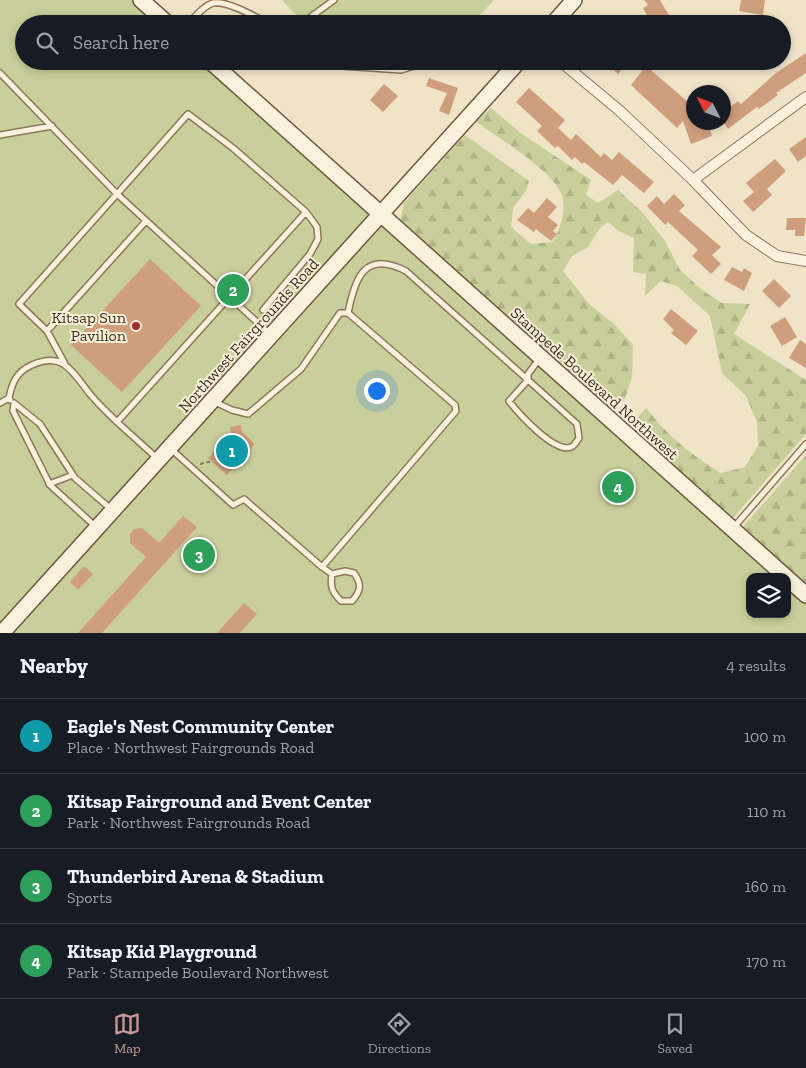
<!DOCTYPE html>
<meta charset="utf-8">
<style>
:root{--surface:#171b24;--page:#20242c;--text:#f1f3f6;--muted:#9ea1a6;--line:#363941;--accent:#cc999b}
body{margin:0;font-family:"Zilla Slab",serif;background:var(--page);color:var(--text)}
.controls{position:absolute;right:15px;bottom:15px;display:grid;overflow:hidden;border-radius:10px;box-shadow:0 2px 8px #0003}
.controls button{width:45px;height:45px;display:grid;place-items:center;padding:0;border:0;border-bottom:1px solid var(--line);background:var(--surface);color:var(--text);font:25px sans-serif}
.compass{position:absolute;left:686px;top:85px;width:45px;height:45px;border-radius:50%;background:var(--surface);box-shadow:0 2px 8px #0003;rotate:312deg}
.you{position:absolute;left:376px;top:390px;width:18px;height:18px;margin:-12px;border:4px solid #fff;border-radius:50%;background:#1a73e8;box-shadow:0 0 0 8px #1a73e833}
.badge{display:grid;place-items:center;width:32px;height:32px;border-radius:50%;background:var(--accent);color:#fff;font-size:16px;font-weight:700}
.pin{position:absolute;translate:-50% -50%;border:2px solid #fff;box-shadow:0 1px 5px #0006}
.list{margin:0;padding:0;list-style:none}
h2{display:flex;justify-content:space-between;align-items:center;height:65px;margin:0;padding:0 20px;font-size:21px}
h2 small{font-size:16px;font-weight:400;color:var(--muted)}
.list li{display:grid;grid-template-columns:32px 1fr auto;gap:15px;align-items:center;box-sizing:border-box;height:75px;padding:0 20px;border-top:1px solid var(--line)}
.list b{display:block;font-size:19px;white-space:nowrap}
.list p{margin:0;font-size:16px;white-space:nowrap;color:var(--muted)}
.list em{font-size:16px;font-style:normal;color:var(--muted)}
.icon{flex:none;width:28px;height:28px;fill:none;stroke:currentColor;stroke-width:2;stroke-linecap:round;stroke-linejoin:round}
.map{position:relative;flex:none;width:806px;height:633px;overflow:hidden}
.search{position:absolute;background:var(--surface);box-shadow:0 2px 8px #0003;left:15px;right:15px;top:15px;height:55px;display:flex;align-items:center;gap:12px;box-sizing:border-box;padding:0 18px;border-radius:28px;color:var(--muted);font-size:19px}
.sheet{height:365px;background:var(--surface)}
nav{display:flex;justify-content:space-around;align-items:center;box-sizing:border-box;height:70px;border-top:1px solid var(--line);background:var(--surface);font-size:14px;color:var(--muted)}
nav a{display:grid;justify-items:center;gap:2px}
nav .on{color:var(--accent)}
.map>svg:first-child{display:block}
.forest{fill:url(#forest-firs)}
.park{fill:#c9cf9b}
.building{fill:#cf9f7d}
.lines{fill:none;stroke-linecap:round;stroke-linejoin:round}
.lane-casing{stroke:#8d765c;stroke-width:8}
.street-casing{stroke:#8d765c;stroke-width:12}
.secondary-casing{stroke:#6f573f;stroke-width:18}
.path{stroke:#8d765c;stroke-width:2;stroke-dasharray:4 2.5;stroke-linecap:butt}
.lane{stroke:#faf1dc;stroke-width:5}
.street{stroke:#faf1dc;stroke-width:10}
.secondary{stroke:#faf1dc;stroke-width:15}
.poi-dot{fill:#9e2a2b;stroke:#f7eed8;stroke-width:2}
.labels{text-anchor:middle;stroke-width:4;stroke-linejoin:round;paint-order:stroke}
.poi-label{font-size:16px;fill:#3d2e20;stroke:#f7eed8;text-anchor:end}
.street-label{font-size:16px;fill:#3d2e20;stroke:#f7eed8}
</style>
<div class="map">
<svg width="806" height="633" viewBox="0 0 806 633">
<defs>
<pattern id="forest-firs" width="22" height="20" patternUnits="userSpaceOnUse" patternTransform="scale(1.25)"><rect width="22" height="20" fill="#c9cf9b"/><path d="M5 1l3.5 6h-7zM16 11l3.5 6h-7z" fill="#aeb285"/></pattern>
</defs>
<rect width="100%" height="100%" fill="#f0e4c8"/>
<!-- forest -->
<path class="forest" d="M 491,108 L 522,134 L 591,180 L 586,195 L 598,203 L 618,190 L 642,212 L 665,241 L 680,270 L 702,290 L 722,303 L 750,304 L 734,334 L 806,380 L 806,434 L 732,519 L 629,427 L 646,408 C 669,437 690,454 721,473 L 745,467 L 758,446 L 757,422 L 746,396 L 722,373 L 710,316 L 677,286 L 661,281 L 645,296 L 646,274 L 633,272 L 634,238 L 619,231 L 608,222 L 600,228 L 588,247 L 572,256 L 563,271 L 589,304 L 614,324 L 633,345 L 632,377 L 624,401 L 610,409 L 400,221 L 404,203 L 465,135 L 529,181 L 526,191 L 513,208 L 511,227 L 531,244 L 552,242 C 561,230 568,206 560,191 C 547,167 499,138 476,122 Z
M 806,455 L 806,586 L 741,529 Z"/>
<!-- park -->
<path class="park" d="M 0,0 L 141,0 L 168,24 L 24,24 L 24,61 L 210,61 L 786,577 L 750,577 L 750,614 L 787,614 L 787,578 L 806,595 L 806,633 L 0,633 Z
M 282,0 L 494,0 L 472,24 L 304,24 Z"/>
<!-- building -->
<path class="building" d="M 644,0 L 660,0 L 674,24 L 652,24 L 643,8 L 648,5 Z
M 741,0 L 765,0 L 763,15 L 739,11 Z
M 806,53 L 806,73 L 776,93 L 778,95 L 759,109 L 757,107 L 728,129 L 724,123 L 724,112 L 738,101 L 741,104 L 776,73 Z
M 614,61 L 629,61 L 618,74 L 609,66 Z
M 646,66 L 694,107 L 694,122 L 708,122 L 712,136 L 691,144 L 683,121 L 677,128 L 631,85 Z
M 429,78 L 458,88 L 449,115 L 439,111 L 447,93 L 426,86 Z
M 384,84 L 398,96 L 383,112 L 370,100 Z
M 529,88 L 565,120 L 558,128 L 571,140 L 576,134 L 601,157 L 604,153 L 612,160 L 619,152 L 654,182 L 644,193 L 622,175 L 613,185 L 584,162 L 582,164 L 575,157 L 572,160 L 558,146 L 555,148 L 537,131 L 542,126 L 516,102 Z
M 806,137 L 806,156 L 798,162 L 789,149 Z
M 775,159 L 786,171 L 767,189 L 772,195 L 753,212 L 743,201 L 754,192 L 746,183 Z
M 674,194 L 685,205 L 679,211 L 721,247 L 712,255 L 721,264 L 711,274 L 692,256 L 698,250 L 668,222 L 665,225 L 647,206 L 657,196 L 664,204 Z
M 547,198 L 557,207 L 548,217 L 558,225 L 553,231 L 557,234 L 551,241 L 536,229 L 534,232 L 517,220 L 528,208 L 534,213 Z
M 787,218 L 806,218 L 804,236 L 795,236 L 795,230 L 786,230 Z
M 150,259 L 201,306 L 122,392 L 71,345 Z
M 732,267 L 742,272 L 744,268 L 752,273 L 744,291 L 724,280 Z
M 774,279 L 791,296 L 779,308 L 762,291 Z
M 671,309 L 698,331 L 686,345 L 671,333 L 674,330 L 663,319 Z
M 785,317 L 797,337 L 782,346 L 770,326 Z
M 800,340 L 806,344 L 806,368 L 789,358 Z
M 241,425 L 242,432 L 255,444 L 227,475 L 208,458 L 231,432 L 230,427 Z
M 183,516 L 197,527 L 102,633 L 78,633 L 146,557 L 130,543 L 130,534 L 134,529 L 142,528 L 159,543 Z
M 84,566 L 93,574 L 78,590 L 70,582 Z
M 244,603 L 257,614 L 240,633 L 217,633 Z"/>
<g class="lines">
<defs>
<path id="lane" d="M 188,24 C 195,17 203,6 213,3 C 227,0 256,17 269,24
M 301,24 L 334,0
M 323,61 L 342,66 L 401,70 L 429,61
M 0,73 L 117,194 L 19,304 L 47,331 L 65,364
M 0,135 L 52,126
M 263,310 L 310,254 L 318,239 L 317,227 L 306,212 L 233,148 L 188,114 L 117,194 L 270,334
M 47,331 L 146,221
M 9,398 C 12,383 16,372 32,365 C 64,351 72,372 90,394 C 98,404 108,413 117,422
M 215,402 L 232,410 L 248,414 L 301,369 L 340,313 L 348,313 C 355,277 365,250 406,271 L 528,380 L 509,401 C 518,413 555,454 571,447 C 574,446 577,441 579,438 L 577,424 L 528,380 L 528,374 L 540,358
M 0,403 L 9,398 L 10,400
M 171,449 L 233,505 L 244,499 L 322,567 L 456,411 L 455,405 L 348,313
M 158,459 L 117,422 L 306,212
M 49,484 L 73,475
M 95,526 L 50,485 L 13,411 L 14,403 L 40,424 L 75,478 L 112,510
M 734,527 L 806,444
M 322,567 L 332,574 C 330,587 332,592 341,601 L 352,601 C 361,591 362,584 354,573 L 345,571 L 332,574"/>
<path id="street" d="M 560,61 L 620,111 L 693,180 L 746,235 L 777,256 L 806,261
M 693,180 L 806,97"/>
<path id="secondary" d="M 141,0 L 168,24
M 553,24 L 574,0
M 210,61 L 786,577
M 787,578 L 806,595
M 2,633 L 519,61"/>
</defs>
<!-- lane casing -->
<use href="#lane" class="lane-casing"/>
<!-- street casing -->
<use href="#street" class="street-casing"/>
<!-- secondary casing -->
<use href="#secondary" class="secondary-casing"/>
<!-- path -->
<path class="path" d="M 200,464 L 212,461"/>
<!-- lane -->
<use href="#lane" class="lane"/>
<!-- street -->
<use href="#street" class="street"/>
<!-- secondary -->
<use href="#secondary" class="secondary"/>
</g>
<!-- markers -->
<circle class="poi-dot" cx="136" cy="326" r="5"/>
<g class="labels">
<!-- poi labels -->
<g class="poi-label">
<text x="126" y="323">Kitsap Sun<tspan x="126" dy="18">Pavilion</tspan></text>
</g>
<!-- street labels -->
<g class="street-label">
<text transform="translate(248 335) rotate(-48)" y="6">Northwest Fairgrounds Road</text>
<text transform="translate(595 383) rotate(42)" y="6">Stampede Boulevard Northwest</text>
</g>
</g>
</svg>
<div class="controls">
<button><svg class="icon" aria-label="layers" viewBox="0 0 24 24"><path d="M12 4l9 5-9 5-9-5zM3 14l9 5 9-5"/></svg></button>
</div>
<svg class="compass" viewBox="-18 -18 36 36"><path d="M0-13l5 13h-10z" fill="#e53935"/><path d="M0 13l5-13h-10z" fill="#9ea1a6"/></svg>
<div class="you"></div>
<div class="pin badge" style="left:232px;top:451px;background:#0f9aa8">1</div>
<div class="pin badge" style="left:233px;top:290px;background:#2e9e5b">2</div>
<div class="pin badge" style="left:199px;top:555px;background:#2e9e5b">3</div>
<div class="pin badge" style="left:618px;top:487px;background:#2e9e5b">4</div>
<div class="search"><svg class="icon" aria-label="search" viewBox="0 0 24 24"><circle cx="10" cy="10" r="6"/><path d="M15 15l6 6"/></svg>Search here</div>
</div>
<section class="sheet">
<h2>Nearby<small>4 results</small></h2>
<ul class="list">
<li><span class="badge" style="background:#0f9aa8">1</span><div><b>Eagle's Nest Community Center</b><p>Place · Northwest Fairgrounds Road</p></div><em>100 m</em></li>
<li><span class="badge" style="background:#2e9e5b">2</span><div><b>Kitsap Fairground and Event Center</b><p>Park · Northwest Fairgrounds Road</p></div><em>110 m</em></li>
<li><span class="badge" style="background:#2e9e5b">3</span><div><b>Thunderbird Arena &amp; Stadium</b><p>Sports</p></div><em>160 m</em></li>
<li><span class="badge" style="background:#2e9e5b">4</span><div><b>Kitsap Kid Playground</b><p>Park · Stampede Boulevard Northwest</p></div><em>170 m</em></li>
</ul>
</section>
<nav>
<a class="on"><svg class="icon" aria-label="map" viewBox="0 0 24 24"><path d="M3 6l6-2 6 2 6-2v14l-6 2-6-2-6 2zM9 4v14M15 6v14"/></svg>Map</a>
<a><svg class="icon" aria-label="directions" viewBox="0 0 24 24"><path d="M12 3l9 9-9 9-9-9zM9 14v-3h6M13 9l2 2-2 2"/></svg>Directions</a>
<a><svg class="icon" aria-label="saved" viewBox="0 0 24 24"><path d="M7 4h10v16l-5-4-5 4z"/></svg>Saved</a>
</nav>
